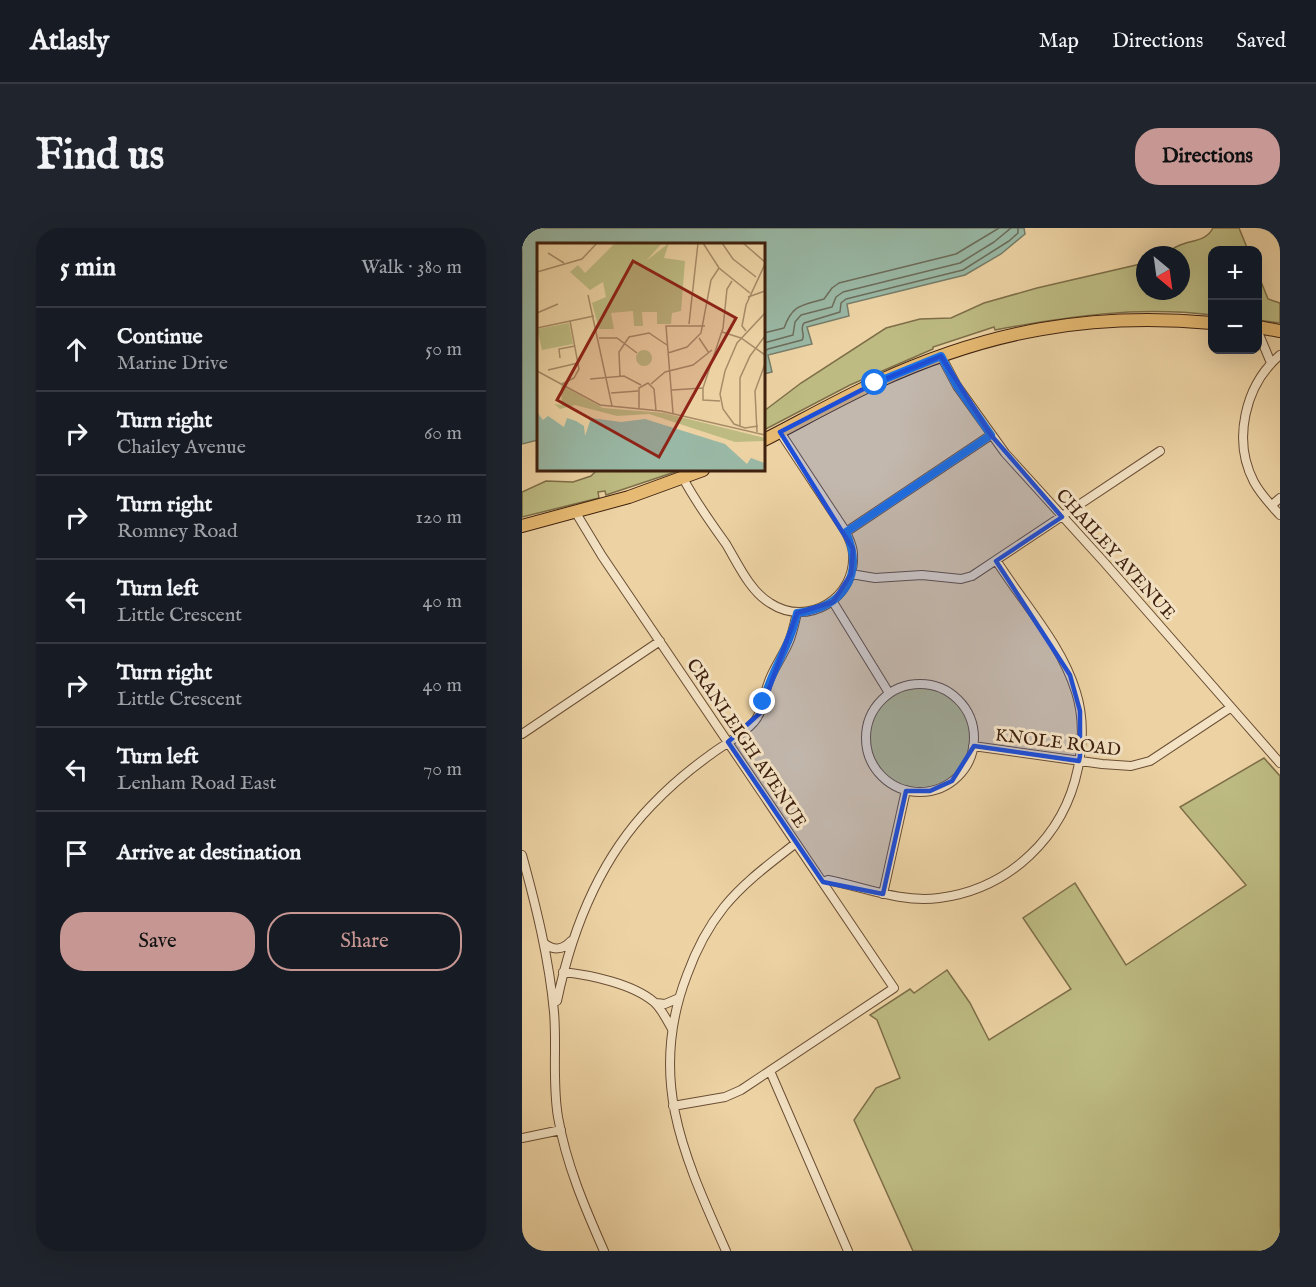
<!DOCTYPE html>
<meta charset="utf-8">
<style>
:root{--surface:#171b24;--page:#20242c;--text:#f1f3f6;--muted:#9ea1a6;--line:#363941;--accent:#c59692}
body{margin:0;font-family:"IM FELL English",serif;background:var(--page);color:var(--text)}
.controls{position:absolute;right:18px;top:18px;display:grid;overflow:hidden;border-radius:12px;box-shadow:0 6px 24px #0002}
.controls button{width:54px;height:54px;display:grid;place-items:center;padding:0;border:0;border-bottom:2px solid var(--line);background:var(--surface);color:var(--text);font:30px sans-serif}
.compass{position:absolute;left:614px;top:18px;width:54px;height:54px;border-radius:50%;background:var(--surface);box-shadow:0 6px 24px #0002;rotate:151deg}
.stop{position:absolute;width:18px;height:18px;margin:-14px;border:4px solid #1a73e8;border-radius:50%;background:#fff}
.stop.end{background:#1a73e8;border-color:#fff;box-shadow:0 2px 6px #0008}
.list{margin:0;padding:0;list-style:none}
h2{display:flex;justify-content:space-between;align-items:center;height:78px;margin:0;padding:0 24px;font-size:26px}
h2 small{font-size:20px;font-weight:400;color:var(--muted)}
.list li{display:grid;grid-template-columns:39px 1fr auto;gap:18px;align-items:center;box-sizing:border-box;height:84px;padding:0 24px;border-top:2px solid var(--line)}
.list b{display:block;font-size:22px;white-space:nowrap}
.list p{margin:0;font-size:20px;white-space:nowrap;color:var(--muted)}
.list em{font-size:20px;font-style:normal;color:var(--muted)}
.actions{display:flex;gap:12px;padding:18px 24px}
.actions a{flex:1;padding:14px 0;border:2px solid var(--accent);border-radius:24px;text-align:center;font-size:21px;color:var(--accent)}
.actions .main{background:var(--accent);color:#111}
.icon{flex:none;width:33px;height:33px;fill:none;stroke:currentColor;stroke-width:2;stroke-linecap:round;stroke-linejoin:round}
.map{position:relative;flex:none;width:758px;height:1023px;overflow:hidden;border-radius:24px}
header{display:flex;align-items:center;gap:36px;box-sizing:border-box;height:84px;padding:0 30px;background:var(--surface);border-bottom:2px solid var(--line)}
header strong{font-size:28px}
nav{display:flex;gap:33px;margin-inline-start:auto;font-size:21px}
.intro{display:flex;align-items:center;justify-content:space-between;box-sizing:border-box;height:144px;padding:0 36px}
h1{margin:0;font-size:42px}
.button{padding:15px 27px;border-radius:24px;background:var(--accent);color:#111;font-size:21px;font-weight:700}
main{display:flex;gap:36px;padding:0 36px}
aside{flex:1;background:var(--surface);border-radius:24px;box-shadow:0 6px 24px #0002}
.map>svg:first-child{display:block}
.green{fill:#bdbb82;stroke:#7e6e48;stroke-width:1.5}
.water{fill:#99b8a5;stroke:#757c69;stroke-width:1.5}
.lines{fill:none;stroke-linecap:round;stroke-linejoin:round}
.shore{stroke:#6c6c5a;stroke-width:1.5}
.minor-casing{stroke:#6a4e34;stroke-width:10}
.primary-casing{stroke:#3f210f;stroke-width:14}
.minor{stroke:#f3e2c4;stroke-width:8}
.primary{stroke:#e6ba72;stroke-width:12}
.route{stroke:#1a73e8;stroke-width:8}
.marked{fill:#1d4ed8;fill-opacity:0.2;stroke:#1d4ed8;stroke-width:4.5;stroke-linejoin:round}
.labels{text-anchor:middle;stroke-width:6;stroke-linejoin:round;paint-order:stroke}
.street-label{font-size:18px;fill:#3f210f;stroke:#f3e2c4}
.inset-road{fill:none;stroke:#a78c68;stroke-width:1.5}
.view{fill:#8f2418;fill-opacity:0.15;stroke:#8f2418;stroke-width:3}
.inset-edge{fill:none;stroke:#3f210f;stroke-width:3}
</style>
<header>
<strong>Atlasly</strong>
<nav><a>Map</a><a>Directions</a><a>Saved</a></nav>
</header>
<div class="intro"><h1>Find us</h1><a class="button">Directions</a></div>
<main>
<aside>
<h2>5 min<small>Walk · 380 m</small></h2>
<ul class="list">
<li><svg class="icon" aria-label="ahead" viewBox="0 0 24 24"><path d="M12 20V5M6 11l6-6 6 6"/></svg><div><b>Continue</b><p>Marine Drive</p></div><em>50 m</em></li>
<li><svg class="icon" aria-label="right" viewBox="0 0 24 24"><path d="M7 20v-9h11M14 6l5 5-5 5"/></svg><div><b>Turn right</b><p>Chailey Avenue</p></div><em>60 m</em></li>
<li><svg class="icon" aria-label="right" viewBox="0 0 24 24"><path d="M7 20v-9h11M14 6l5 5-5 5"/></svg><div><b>Turn right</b><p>Romney Road</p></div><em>120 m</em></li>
<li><svg class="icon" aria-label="left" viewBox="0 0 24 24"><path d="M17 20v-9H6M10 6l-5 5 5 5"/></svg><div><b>Turn left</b><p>Little Crescent</p></div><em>40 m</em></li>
<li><svg class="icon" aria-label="right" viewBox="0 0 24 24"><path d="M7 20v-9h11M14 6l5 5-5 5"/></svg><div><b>Turn right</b><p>Little Crescent</p></div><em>40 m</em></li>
<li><svg class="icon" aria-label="left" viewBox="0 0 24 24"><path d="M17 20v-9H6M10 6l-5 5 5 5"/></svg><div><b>Turn left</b><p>Lenham Road East</p></div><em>70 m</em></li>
<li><svg class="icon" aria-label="arrive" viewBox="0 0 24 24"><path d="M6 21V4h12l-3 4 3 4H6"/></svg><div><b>Arrive at destination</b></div></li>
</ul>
<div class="actions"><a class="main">Save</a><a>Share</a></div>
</aside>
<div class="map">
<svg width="758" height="1023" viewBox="0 0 758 1023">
<rect width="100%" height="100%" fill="#edd3a4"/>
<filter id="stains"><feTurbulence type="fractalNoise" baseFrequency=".00333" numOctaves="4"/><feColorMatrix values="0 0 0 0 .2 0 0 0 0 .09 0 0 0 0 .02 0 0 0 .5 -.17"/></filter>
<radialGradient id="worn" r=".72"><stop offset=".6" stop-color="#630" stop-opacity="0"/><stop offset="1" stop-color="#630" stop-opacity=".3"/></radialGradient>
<!-- green -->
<path class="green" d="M 691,0 L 717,0 L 726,22 L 690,22 L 690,87 C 615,78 547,88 473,102 L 472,99 L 411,119 L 411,121 L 328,157 L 242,202 L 242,183 L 279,155 L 364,100 L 398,91 L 429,90 L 462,75 L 515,60 L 623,35 L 623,63 L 659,63 L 659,27 L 644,27 C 647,24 651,20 656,18 C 668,12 684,14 691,0 Z
M 736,46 L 746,71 L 758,75 L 758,95 L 736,92 Z
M 75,242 L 159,242 L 84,267 L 83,263 L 76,264 L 77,270 L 0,289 L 0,264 L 24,253 L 51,254 L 69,248 Z
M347 509a51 51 0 1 1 102 0a51 51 0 1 1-102 0Z
M 742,530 L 758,548 L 758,1023 L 391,1023 L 332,892 L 354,860 L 378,850 L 355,792 L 348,787 L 388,761 L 392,765 L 425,742 L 448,775 L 467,812 L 549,761 L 501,690 L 553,655 L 604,737 L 724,657 L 658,579 Z"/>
<!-- water -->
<path class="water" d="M 0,0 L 502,0 L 503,6 L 479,26 L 443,47 L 325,76 L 327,88 L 285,99 L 290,116 L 246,127 L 250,144 L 242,146 L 242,16 L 16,16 L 16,212 L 0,216 Z"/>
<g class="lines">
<!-- shore -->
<path class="shore" d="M 242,105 L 262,100 C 271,76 279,78 302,71 L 310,60 L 317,55 L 434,26 L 477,0
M 242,115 L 271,107 L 273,94 L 279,87 L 310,79 L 314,69 L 321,64 L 438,35 L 472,14 L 489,0
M 242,124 L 246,121 L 280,112 C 284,107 277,101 282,95 L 318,84 L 319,75 L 324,71 L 441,42 L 487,13 L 496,5 L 496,0"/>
<defs>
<path id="minor" d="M 736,104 L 749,135
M 758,127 C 723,157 710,212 732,254 C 739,267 749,277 758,287
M 419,128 L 435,158 L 483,225 L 582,334 L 758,535
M 161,250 C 173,273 189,295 204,316 C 216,336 228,363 248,375 C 286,400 334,370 331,326 C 331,318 327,311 324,304 L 258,204
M 750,277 L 758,270
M 54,285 L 80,328 L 372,760 L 219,862 L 203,869 L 151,878
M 324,304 L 469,207
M 329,346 L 353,350 L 400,347 L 439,351 L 450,348 L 638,223
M 311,374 L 367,465
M344 510a54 54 0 1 1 108 0a54 54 0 1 1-108 0Z
M 0,506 L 138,413
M 451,518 L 580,536 L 609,538 L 628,533 L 708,480
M 0,627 C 14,678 27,730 32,784 C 35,819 30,854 36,889 C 44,936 63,980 82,1023
M 301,654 L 306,652 C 342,659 379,675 417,670 C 487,661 542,609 556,540 C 561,515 562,489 554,464 C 539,415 501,375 474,332
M 361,666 L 384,562
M 22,715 C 31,723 41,722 49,713
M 41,744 C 69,747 111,756 132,774 C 139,780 145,792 150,801
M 31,774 L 35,773 C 50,701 77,632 129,578 C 147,559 167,542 188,527 C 202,516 220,508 232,494 C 241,484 241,469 246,456 C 251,440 262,427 268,411 C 271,403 273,393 275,385
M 134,775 L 143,776 L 157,770
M 248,843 L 326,1023
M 0,910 L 39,902
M 204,1023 C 162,928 125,851 165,747 C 174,722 186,699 202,679 C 223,653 249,635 274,615"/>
<path id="primary" d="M 736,99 L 758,103
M 242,212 C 279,193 316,172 355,154 C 466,103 568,84 690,95
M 0,298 L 107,269 L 181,242"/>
</defs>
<!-- minor casing -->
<use href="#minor" class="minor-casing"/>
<!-- primary casing -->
<use href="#primary" class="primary-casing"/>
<!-- minor -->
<use href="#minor" class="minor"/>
<!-- primary -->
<use href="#primary" class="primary"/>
</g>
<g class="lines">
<!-- route -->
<path class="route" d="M 241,474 C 249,442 269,417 275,385 C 321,380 343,348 324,304 L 469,207 L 435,158 L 419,128 L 353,155"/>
</g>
<!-- marked area -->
<path class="marked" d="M 419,128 L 469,207 L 540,289 L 474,333 L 548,447 L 558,483 L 558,528 L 557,533 L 452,518 L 430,553 L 408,563 L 384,563 L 361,666 L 301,654 L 206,514 L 238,485 L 275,385 L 311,374 L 329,346 L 331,321 L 258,204 L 353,155 Z"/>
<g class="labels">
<!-- street labels -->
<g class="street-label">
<text transform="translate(594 326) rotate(48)" y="6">CHAILEY AVENUE</text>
<text transform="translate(536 514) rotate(7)" y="6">KNOLE ROAD</text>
<text transform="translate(225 515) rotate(56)" y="6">CRANLEIGH AVENUE</text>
</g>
</g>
<!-- overview -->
<g transform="translate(15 15)">
<rect width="228" height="228" fill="#edd3a4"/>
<path d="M 78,0 L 125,0 L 109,18 L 132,0 L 127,15 L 148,18 L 144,68 L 135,70 L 134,81 L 120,81 L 120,69 L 105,69 L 106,83 L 97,83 L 96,68 L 74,70 L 77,86 L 62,86 L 55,60 L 69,54 L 66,39 L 53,47 L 33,29 L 41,22 L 48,30 ZM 32,80 L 36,101 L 5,107 L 0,86 ZM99 115a8 8 0 1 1 16 0a8 8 0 1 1-16 0ZM 24,142 L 66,165 L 127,170 L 228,195 L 228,198 L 198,199 L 112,171 L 80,173 L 38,162 L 23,166 L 17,161 L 25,162 Z" fill="#bdbb82"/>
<path d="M 0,169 L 6,177 L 11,173 L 27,184 L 30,175 L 39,178 L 47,183 L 48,193 L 54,175 L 84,179 L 108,176 L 188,201 L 210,221 L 214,215 L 228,220 L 228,228 L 0,228 Z" fill="#99b8a5"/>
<path class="inset-road" d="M 166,0 L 182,25 L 213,50M 185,0 L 196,16 L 219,34M 206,0 L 228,19M 11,10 L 27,20M 0,29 L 45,16 L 60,0M 51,52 L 75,163M 211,54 L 228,48M 0,70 L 21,61M 152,81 L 161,0M 0,85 L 57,73M 209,88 L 205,83 L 209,62 L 228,21M 185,89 L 204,95 L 228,112M 62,95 L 80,95 L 100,110M 162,95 L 172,110M 131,110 L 150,104 L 164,90 L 174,37 L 182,25M 23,115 L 22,106 L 38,103M 11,127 L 41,120M 0,128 L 63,162 L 124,168 L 228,192M 83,133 L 82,109 L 92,94 L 112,90 L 130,102M 53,136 L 87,133 L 104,142M 25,141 L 37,135 L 42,126 L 33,78M 114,141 L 128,129 L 156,122 L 175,107M 135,147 L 166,145M 74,150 L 101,148M 183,158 L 166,157 L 166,145 L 186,85 L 190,46 L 195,38M 102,165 L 102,145 L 111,140 L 117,146 L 119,167M 136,170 L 129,83 L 168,83M 221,183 L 208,185 L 197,181 L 186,166 L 183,151 L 188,128 L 200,100 L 228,70M 203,184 L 203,135 L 213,113 L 228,93M 220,189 L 218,148 L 228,121"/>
<path class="view" d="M 96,18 L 199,75 L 122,214 L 20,157 Z"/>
<rect width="228" height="228" class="inset-edge"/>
</g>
<rect width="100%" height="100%" filter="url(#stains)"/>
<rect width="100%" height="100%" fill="url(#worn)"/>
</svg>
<div class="controls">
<button>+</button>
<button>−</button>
</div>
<svg class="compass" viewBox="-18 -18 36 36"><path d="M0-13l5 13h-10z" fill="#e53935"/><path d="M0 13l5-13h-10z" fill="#9ea1a6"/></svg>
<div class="stop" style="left:353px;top:155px"></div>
<div class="stop end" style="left:241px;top:474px"></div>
</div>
</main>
